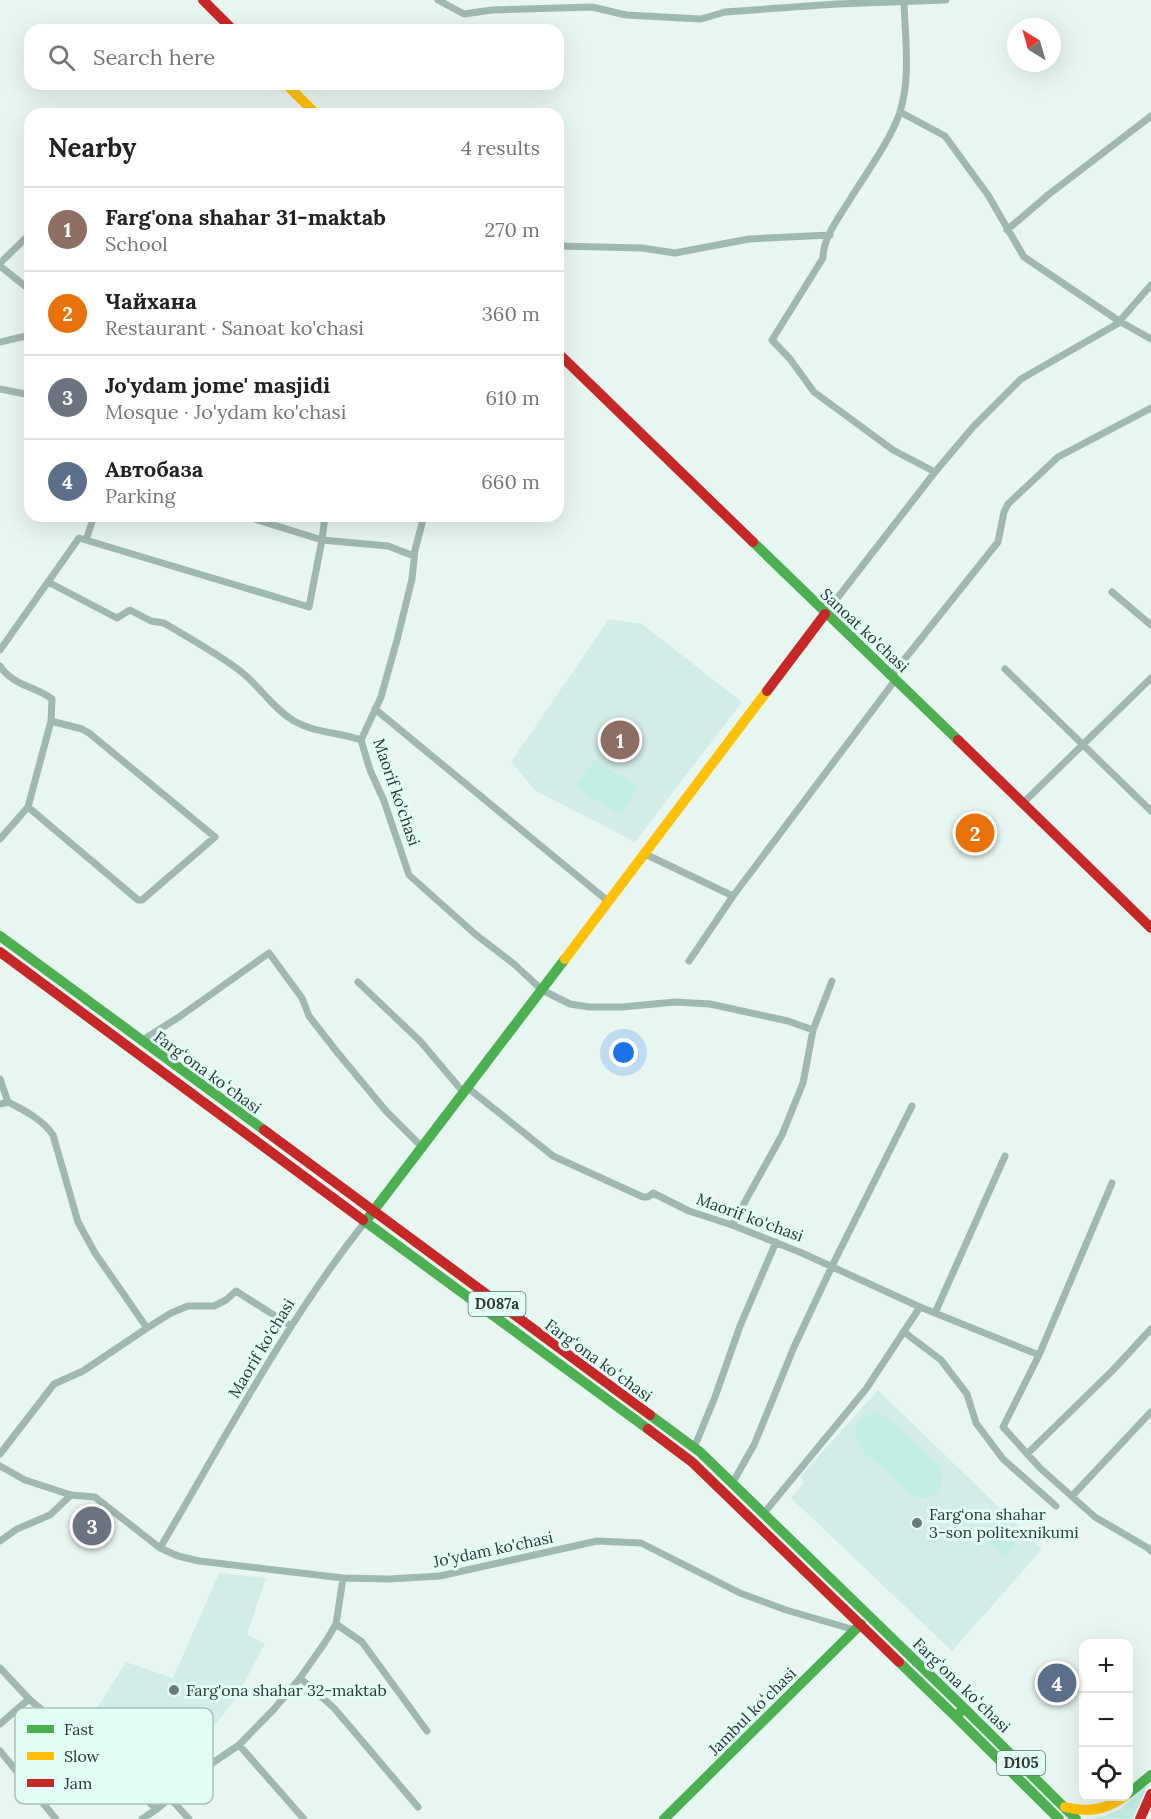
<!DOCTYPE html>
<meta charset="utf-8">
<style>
:root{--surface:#fff;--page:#f6f6f6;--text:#222;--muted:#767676;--line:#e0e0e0;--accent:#d93025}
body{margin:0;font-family:Lora,serif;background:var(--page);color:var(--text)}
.controls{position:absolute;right:18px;bottom:18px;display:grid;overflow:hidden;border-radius:12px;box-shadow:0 6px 24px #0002}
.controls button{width:54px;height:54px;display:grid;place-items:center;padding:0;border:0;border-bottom:2px solid var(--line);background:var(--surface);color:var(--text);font:30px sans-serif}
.compass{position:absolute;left:1007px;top:18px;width:54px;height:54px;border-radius:50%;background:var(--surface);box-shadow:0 6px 24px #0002;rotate:323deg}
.you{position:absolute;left:624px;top:1053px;width:21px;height:21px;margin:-15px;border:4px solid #fff;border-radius:50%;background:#1a73e8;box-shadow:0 0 0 9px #1a73e833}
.badge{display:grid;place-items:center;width:39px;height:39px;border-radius:50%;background:var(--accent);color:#fff;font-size:20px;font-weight:700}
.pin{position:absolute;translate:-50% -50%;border:3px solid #fff;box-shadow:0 2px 6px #0006}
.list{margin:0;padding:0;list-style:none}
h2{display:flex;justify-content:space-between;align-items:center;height:78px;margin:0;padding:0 24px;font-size:26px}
h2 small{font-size:20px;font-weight:400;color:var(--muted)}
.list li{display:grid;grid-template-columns:39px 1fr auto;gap:18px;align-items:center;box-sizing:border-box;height:84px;padding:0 24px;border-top:2px solid var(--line)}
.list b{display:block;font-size:22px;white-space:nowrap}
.list p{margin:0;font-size:20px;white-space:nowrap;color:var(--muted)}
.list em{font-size:20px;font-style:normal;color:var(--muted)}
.icon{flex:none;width:33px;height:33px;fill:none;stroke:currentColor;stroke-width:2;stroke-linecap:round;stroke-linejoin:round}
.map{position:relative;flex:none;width:1151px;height:1819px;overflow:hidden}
.search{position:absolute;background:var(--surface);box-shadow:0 6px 24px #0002;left:24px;top:24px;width:540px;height:66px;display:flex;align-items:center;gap:15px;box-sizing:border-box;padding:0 21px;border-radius:18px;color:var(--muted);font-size:22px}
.panel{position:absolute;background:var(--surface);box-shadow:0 6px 24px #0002;left:24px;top:108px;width:540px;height:414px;border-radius:18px}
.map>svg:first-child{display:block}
.built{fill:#d3ece7}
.green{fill:#c3eee5}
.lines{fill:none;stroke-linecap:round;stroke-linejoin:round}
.street{stroke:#a1b7b2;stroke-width:7}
.fast{stroke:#4caf50;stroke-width:10}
.slow{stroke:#ffc107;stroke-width:10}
.jam{stroke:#c62828;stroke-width:10}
.poi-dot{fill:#6f7a78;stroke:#e2fcf6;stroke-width:2}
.labels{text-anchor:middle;stroke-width:6;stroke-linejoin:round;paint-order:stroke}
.shield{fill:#e2fcf6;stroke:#647370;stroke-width:1.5}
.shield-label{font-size:15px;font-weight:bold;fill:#2e3836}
.street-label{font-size:16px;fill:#2e3836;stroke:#e2fcf6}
.poi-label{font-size:16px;fill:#2e3836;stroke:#e2fcf6;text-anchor:start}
.key{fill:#e2fcf6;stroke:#acc1bc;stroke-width:1.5}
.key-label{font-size:16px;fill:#2e3836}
</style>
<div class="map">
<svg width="1151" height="1819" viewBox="0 0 1151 1819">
<rect width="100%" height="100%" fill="#e8f6f2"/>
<!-- built -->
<path class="built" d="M 609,619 L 642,624 L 742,702 L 635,842 L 536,791 L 511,762 Z
M 878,1390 L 1042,1549 L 952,1651 L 791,1498 L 805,1482 L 800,1477 Z
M 219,1573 L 266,1578 L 247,1634 L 265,1644 L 234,1701 L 197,1748 L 200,1753 L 198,1762 L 159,1802 L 81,1734 L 126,1662 L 173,1678 Z"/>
<!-- green -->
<path class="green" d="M 594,760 L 638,788 L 620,815 L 576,787 Z
M 876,1413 L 888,1419 L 939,1466 C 943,1474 944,1480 940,1488 C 935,1497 924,1500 915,1497 C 905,1493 895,1480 887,1472 C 875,1461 847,1444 857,1425 C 861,1417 867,1414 876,1413 Z
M 993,1523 L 1017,1544 L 1006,1557 L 982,1536 Z
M 1146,1785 L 1147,1787 L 1133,1819 L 1088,1818 L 1105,1816 L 1121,1809 Z"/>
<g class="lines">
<!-- street -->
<path class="street" d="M 438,0 L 464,14 L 492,10 L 592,7 L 626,15 L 701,19 L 725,12 L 837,4 L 946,0
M 904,1 C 905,37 911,77 900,112 C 891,140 863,178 847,204 C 837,220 823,239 823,258 L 772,340 L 790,359 L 814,392 L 893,450 L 935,472
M 900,112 L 945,136 L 988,195 L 1024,257 L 1119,321 L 1151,339
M 1007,230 L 1048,195 L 1151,116
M 558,246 L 642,248 L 675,253 L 749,239 L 830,235
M 0,263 L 30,234
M 0,266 L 30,290
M 0,342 L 30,335
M 0,389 L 30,395
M 245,516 L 322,540 L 388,546 L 414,556
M 424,516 L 415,550 L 412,579 L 397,640 L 381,697 L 361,740 L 370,770 L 384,801 L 409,875 L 475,934 L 514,964 L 542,990 L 570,1004 L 589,1007 L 622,1007 L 675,1002 L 710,1004 L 788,1021 L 813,1030
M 86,540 L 94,516
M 48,582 L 117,618 L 130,610 L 151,621 L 164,623 C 189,638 215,652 239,670 C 259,685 272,708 294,721 C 315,733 338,732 361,740
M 1112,592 L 1151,625
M 825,614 L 935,472 L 973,427 L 1021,379 L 1117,324 L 1151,285
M 0,650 L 79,538 L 309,607 L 322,540 L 325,516
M 0,666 C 13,686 35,686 52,699 L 51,721
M 1005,669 L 1151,811
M 892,675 L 998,542 L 1004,512 L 1008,504 L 1058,457 L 1151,408
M 375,709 L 609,902
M 1023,803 L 1151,678
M 0,839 L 28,807 L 51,721 L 82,729 L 89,733 L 215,837 L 142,900 L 138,900 L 28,807
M 645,854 L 733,896
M 689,961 L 733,896 L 896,679
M 358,982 L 420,1041 L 464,1093
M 141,1041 L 179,1017 L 269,953 L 302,998 L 309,1016 L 337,1052 L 386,1111 L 423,1148
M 0,1079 L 8,1102
M 468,1088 L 553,1156 L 643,1197 L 648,1197 L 653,1193 L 689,1211 L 732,1225 L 802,1253 L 920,1307 L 1039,1355
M 0,1104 L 8,1102 C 24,1110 43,1120 53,1135 L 78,1222 L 95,1253 L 147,1328 L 83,1371 L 54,1384 L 0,1454
M 1112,1183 L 1039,1355 L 1003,1427 L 1040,1468 L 1095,1517 L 1148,1548 L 1151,1551
M 732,1225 L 782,1135 L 803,1083 L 813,1030 L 832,981
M 935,1313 L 1005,1156
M 147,1328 L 171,1313 L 188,1306 L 214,1306 L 226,1300 L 236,1291 L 291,1326
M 904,1332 L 941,1360 L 967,1394 L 976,1423 L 1003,1459 L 1056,1506
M 694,1448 L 715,1397 L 740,1326 L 776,1242
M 1027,1454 L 1113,1370 L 1151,1329
M 0,1466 L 25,1480 L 71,1495 L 95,1497 L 160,1548 L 178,1556 L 199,1561 L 343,1578 L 389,1579 L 440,1576 L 597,1541 L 641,1543 L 740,1593 L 786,1610 L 855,1630
M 733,1482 L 754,1445 L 794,1347 L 832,1266 L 912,1106
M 1072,1496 L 1151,1412
M 764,1513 L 866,1389 L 920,1307
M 0,1541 L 17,1529 L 50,1515 L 71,1495
M 160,1548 C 225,1438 285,1323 365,1222
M 336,1624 L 362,1642 L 427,1731
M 0,1668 L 29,1699
M 300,1678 L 326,1641 L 336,1624 L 343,1578
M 0,1724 L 29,1699 L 157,1809 L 142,1819
M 239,1745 L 275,1708 L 300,1678 L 334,1708 L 418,1807
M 0,1751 L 56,1819
M 170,1798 L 205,1768 L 239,1745 L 304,1819
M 157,1809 L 170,1798 L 189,1819"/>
<!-- fast -->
<path class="fast" d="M 753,542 L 958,740
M 0,936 L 264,1130
M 363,1220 L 648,1429
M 365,1222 L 565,959
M 650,1415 L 700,1452 L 964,1708
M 899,1662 L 956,1717
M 1128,1794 L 1151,1775
M 664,1819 L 861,1624
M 1059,1819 L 956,1717 L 964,1708 L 1076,1819"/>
<!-- slow -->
<path class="slow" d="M 286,84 L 316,114
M 565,959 L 767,691
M 1065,1807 C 1088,1813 1106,1810 1125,1796"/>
<!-- jam -->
<path class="jam" d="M 203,0 L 233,30
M 558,353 L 753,542
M 767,691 L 825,614
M 958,740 L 1151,928
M 0,952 L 363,1220
M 264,1130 L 650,1415
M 648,1429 L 692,1462 L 899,1662
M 1140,1819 L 1151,1794"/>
</g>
<!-- markers -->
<g class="poi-dot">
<circle cx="917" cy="1523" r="6"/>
<circle cx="174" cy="1690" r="6"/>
</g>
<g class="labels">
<!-- shield labels -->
<g class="shield">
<rect x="468.5" y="1292" width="57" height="24" rx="4.5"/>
<rect x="997" y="1751" width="48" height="24" rx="4.5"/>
</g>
<g class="shield-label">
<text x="497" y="1309">D087a</text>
<text x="1021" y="1768">D105</text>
</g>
<!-- street labels -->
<g class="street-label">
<text transform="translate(865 630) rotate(43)" y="6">Sanoat ko'chasi</text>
<text transform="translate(397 792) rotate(71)" y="6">Maorif ko'chasi</text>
<text transform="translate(208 1072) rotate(36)" y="6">Fargʻona koʻchasi</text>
<text transform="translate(750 1217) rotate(20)" y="6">Maorif ko'chasi</text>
<text transform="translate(261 1348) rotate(-59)" y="6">Maorif ko'chasi</text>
<text transform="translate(599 1360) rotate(36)" y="6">Fargʻona koʻchasi</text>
<text transform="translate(493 1549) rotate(-12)" y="6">Jo'ydam ko'chasi</text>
<text transform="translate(962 1685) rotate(44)" y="6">Fargʻona koʻchasi</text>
<text transform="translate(752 1711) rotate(-45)" y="6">Jambul koʻchasi</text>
</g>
<!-- poi labels -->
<g class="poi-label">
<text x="929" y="1520">Farg‘ona shahar<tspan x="929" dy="18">3-son politexnikumi</tspan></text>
<text x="186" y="1696">Farg'ona shahar 32-maktab</text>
</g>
</g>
<!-- legend -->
<rect x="15" y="1708" width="198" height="96" rx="9" class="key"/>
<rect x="27" y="1725" width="27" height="8" fill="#4caf50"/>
<rect x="27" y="1752" width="27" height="8" fill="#ffc107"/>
<rect x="27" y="1779" width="27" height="8" fill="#c62828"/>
<g class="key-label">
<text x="64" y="1735">Fast</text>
<text x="64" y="1762">Slow</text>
<text x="64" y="1789">Jam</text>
</g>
</svg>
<div class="controls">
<button>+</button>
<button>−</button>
<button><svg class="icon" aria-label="locate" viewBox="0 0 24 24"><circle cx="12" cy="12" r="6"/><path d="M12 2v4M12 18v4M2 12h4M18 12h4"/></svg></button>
</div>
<svg class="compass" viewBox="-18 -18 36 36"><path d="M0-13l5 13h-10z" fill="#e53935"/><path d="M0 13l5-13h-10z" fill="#767676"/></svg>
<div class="you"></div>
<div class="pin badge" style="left:620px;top:740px;background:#8d6e63">1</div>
<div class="pin badge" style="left:975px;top:833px;background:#e8710a">2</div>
<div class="pin badge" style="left:92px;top:1526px;background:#6b7280">3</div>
<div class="pin badge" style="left:1057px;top:1683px;background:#5c6f8a">4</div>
<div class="search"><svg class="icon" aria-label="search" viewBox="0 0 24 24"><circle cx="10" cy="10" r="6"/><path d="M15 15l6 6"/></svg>Search here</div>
<section class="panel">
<h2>Nearby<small>4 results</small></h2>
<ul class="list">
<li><span class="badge" style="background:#8d6e63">1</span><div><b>Farg'ona shahar 31-maktab</b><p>School</p></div><em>270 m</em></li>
<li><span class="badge" style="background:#e8710a">2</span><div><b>Чайхана</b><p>Restaurant · Sanoat ko'chasi</p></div><em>360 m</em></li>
<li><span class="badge" style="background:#6b7280">3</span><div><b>Jo'ydam jome' masjidi</b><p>Mosque · Jo'ydam ko'chasi</p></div><em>610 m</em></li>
<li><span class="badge" style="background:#5c6f8a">4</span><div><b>Автобаза</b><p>Parking</p></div><em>660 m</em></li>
</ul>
</section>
</div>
